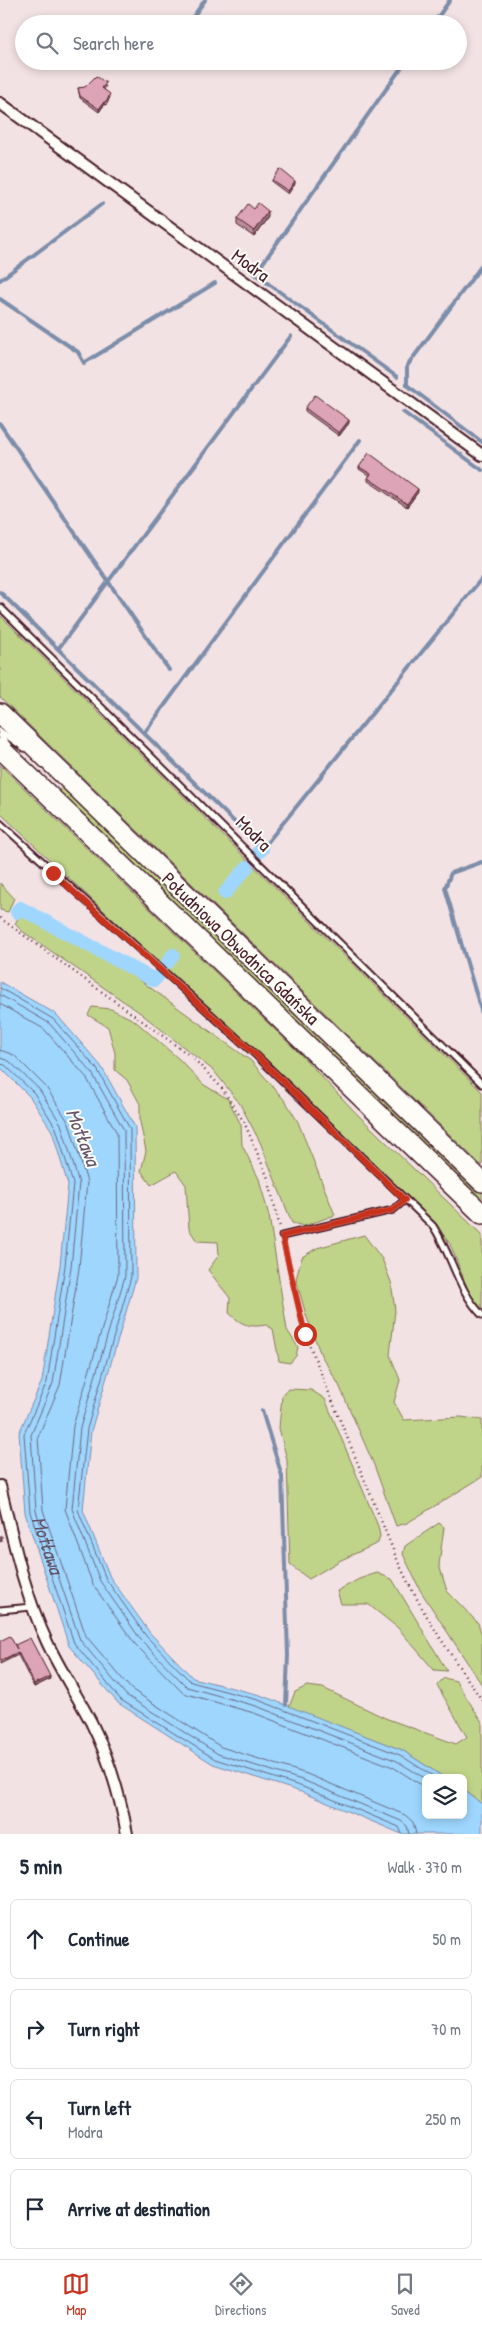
<!DOCTYPE html>
<meta charset="utf-8">
<style>
:root{--surface:#fff;--page:#f2f2f3;--text:#1f2937;--muted:#747a83;--line:#e0e1e3;--accent:#c8321e}
body{margin:0;font-family:"Patrick Hand",sans-serif;background:var(--page);color:var(--text)}
.controls{position:absolute;right:15px;bottom:15px;display:grid;overflow:hidden;border-radius:8px;box-shadow:0 2px 8px #0003}
.controls button{width:45px;height:45px;display:grid;place-items:center;padding:0;border:0;border-bottom:1px solid var(--line);background:var(--surface);color:var(--text);font:25px sans-serif}
.stop{position:absolute;width:15px;height:15px;margin:-11px;border:4px solid #c8321e;border-radius:50%;background:#fff}
.stop.end{background:#c8321e;border-color:#fff;box-shadow:0 1px 5px #0008}
.list{margin:0;padding:0;list-style:none}
h2{display:flex;justify-content:space-between;align-items:center;height:65px;margin:0;padding:0 20px;font-size:21px}
h2 small{font-size:16px;font-weight:400;color:var(--muted)}
.list li{display:grid;grid-template-columns:32px 1fr auto;gap:15px;align-items:center;box-sizing:border-box;height:80px;margin:0 10px 10px;padding:0 10px;border:1px solid var(--line);border-radius:8px}
.list b{display:block;font-size:19px;white-space:nowrap}
.list p{margin:0;font-size:16px;white-space:nowrap;color:var(--muted)}
.list em{font-size:16px;font-style:normal;color:var(--muted)}
.icon{flex:none;width:28px;height:28px;fill:none;stroke:currentColor;stroke-width:2;stroke-linecap:round;stroke-linejoin:round}
.map{position:relative;flex:none;width:482px;height:1834px;overflow:hidden}
.search{position:absolute;background:var(--surface);box-shadow:0 2px 8px #0003;left:15px;right:15px;top:15px;height:55px;display:flex;align-items:center;gap:12px;box-sizing:border-box;padding:0 18px;border-radius:28px;color:var(--muted);font-size:19px}
.sheet{height:425px;background:var(--surface)}
nav{display:flex;justify-content:space-around;align-items:center;box-sizing:border-box;height:70px;border-top:1px solid var(--line);background:var(--surface);font-size:14px;color:var(--muted)}
nav a{display:grid;justify-items:center;gap:2px}
nav .on{color:var(--accent)}
.map>svg:first-child{display:block}
.green{fill:#c0d489;stroke:#857a5a}
.water{fill:#9ed6fe;stroke:#7c8daa}
.lines{fill:none;stroke-linecap:round;stroke-linejoin:round}
.shore{stroke:#6c687f;stroke-width:1}
.stream{stroke:#7c8daa;stroke-width:4}
.canal{stroke:#9ed6fe;stroke-width:14}
.lane-casing{stroke:#4a1f2b;stroke-width:9}
.street-casing{stroke:#4a1f2b;stroke-width:14}
.highway-casing{stroke:#4a1f2b;stroke-width:22}
.path{stroke:#4a1f2b;stroke-width:2.5;stroke-dasharray:1 4;stroke-linecap:butt}
.lane{stroke:#fdfcf7;stroke-width:5}
.street{stroke:#fdfcf7;stroke-width:10}
.highway{stroke:#fdfcf7;stroke-width:19}
.wall{fill:#bd8d9d;stroke:#4a1f2b}
.shaded-wall{fill:#9a737f;stroke:#4a1f2b}
.building{fill:#dca4b6;stroke:#4a1f2b}
.route{stroke:#c8321e;stroke-width:6}
.labels{text-anchor:middle;stroke-width:4;stroke-linejoin:round;paint-order:stroke}
.street-label{font-size:19px;fill:#4a1f2b;stroke:#fdfcf7}
.water-label{font-size:20px;font-style:italic;fill:#63566a;stroke:#fdfcf7}
</style>
<div class="map">
<svg width="482" height="1834" viewBox="0 0 482 1834">
<rect width="100%" height="100%" fill="#f3e2e4"/>
<filter id="ink" filterUnits="userSpaceOnUse"><feTurbulence type="fractalNoise" baseFrequency=".02" numOctaves="2"/><feDisplacementMap in="SourceGraphic" scale="10" xChannelSelector="R" yChannelSelector="G"/><feConvolveMatrix kernelMatrix="1 2 1 2 8 2 1 2 1" color-interpolation-filters="sRGB"/></filter>
<g filter="url(#ink)">
<!-- green -->
<path class="green" d="M 0,615 L 482,1092 L 482,1166 L 0,697 Z
M 0,765 L 298,1052 L 359,1116 L 482,1235 L 482,1309 L 469,1292 L 450,1244 L 434,1222 L 0,813 Z
M 63,786 L 482,1192 L 482,1203 L 57,793 Z
M 0,883 L 14,898 L 8,912 L 0,910 Z
M 26,915 L 137,978 L 251,1061 L 286,1102 L 298,1122 L 335,1215 L 304,1226 L 292,1223 L 260,1142 L 240,1104 L 214,1071 L 139,1012 L 22,931 L 15,924 L 18,918 Z
M 92,1007 L 111,1009 L 134,1020 L 180,1060 L 204,1085 L 228,1099 L 241,1125 L 242,1145 L 259,1179 L 269,1216 L 287,1330 L 298,1347 L 296,1356 L 290,1363 L 279,1361 L 273,1329 L 266,1325 C 249,1328 242,1325 229,1313 L 230,1298 L 208,1270 L 219,1255 L 218,1242 L 197,1241 L 189,1229 L 186,1185 L 176,1171 L 151,1185 L 141,1171 L 146,1151 L 140,1122 L 140,1104 L 127,1080 L 115,1070 L 115,1053 L 108,1027 L 88,1015 Z
M 364,1235 L 382,1259 L 391,1282 L 395,1310 L 390,1355 L 400,1380 L 394,1402 L 404,1420 L 461,1417 L 482,1420 L 482,1477 L 407,1523 L 396,1526 L 374,1465 L 339,1385 L 321,1355 L 306,1315 L 296,1279 L 302,1257 L 317,1248 Z
M 288,1389 L 311,1390 L 325,1399 L 378,1526 L 380,1536 L 378,1543 L 339,1561 L 309,1579 L 290,1565 L 287,1460 L 279,1428 L 282,1396 Z
M 439,1523 L 444,1527 L 439,1565 L 447,1591 L 478,1623 L 482,1635 L 482,1685 L 420,1590 L 403,1554 L 405,1546 Z
M 377,1573 L 392,1579 L 447,1671 L 434,1670 L 398,1628 L 368,1604 L 341,1604 L 337,1591 L 359,1579 Z
M 444,1678 L 456,1681 L 482,1722 L 482,1804 L 463,1789 L 463,1778 L 445,1778 L 402,1750 L 289,1707 L 295,1692 L 307,1686 L 323,1688 L 385,1718 L 456,1744 L 467,1737 L 437,1685 Z"/>
<!-- water -->
<path class="water" d="M 0,982 L 56,1014 L 101,1066 L 135,1127 L 136,1278 L 91,1431 L 83,1510 L 110,1577 L 150,1633 L 193,1678 L 260,1695 L 402,1750 L 445,1778 L 426,1778 L 426,1815 L 463,1815 L 463,1789 L 482,1804 L 482,1834 L 402,1834 L 301,1792 L 213,1764 L 118,1703 L 69,1646 L 25,1513 L 19,1433 L 42,1381 L 60,1265 L 68,1185 L 52,1131 L 30,1097 L 0,1067 Z"/>
<g class="lines">
<!-- shore -->
<g class="shore">
<path d="M 0,988 L 53,1019 L 97,1069 L 130,1129 L 131,1277 L 87,1429 L 78,1510 L 106,1579 L 146,1636 L 191,1682 L 258,1700 L 400,1755 L 436,1778"/>
<path d="M 0,995 L 49,1023 L 92,1073 L 124,1130 L 125,1276 L 80,1428 L 72,1509 L 100,1581 L 141,1640 L 187,1687 L 256,1706 L 397,1761 L 426,1779"/>
<path d="M 0,1004 L 44,1029 L 86,1077 L 117,1133 L 118,1275 L 73,1426 L 65,1509 L 93,1585 L 135,1644 L 183,1693 L 254,1713 L 393,1767 L 426,1788"/>
<path d="M 0,1050 L 14,1055 L 46,1087 L 69,1123 L 87,1182 L 79,1268 L 60,1385 L 38,1437 L 43,1510 L 86,1636 L 131,1689 L 221,1747 L 307,1774 L 405,1815 L 413,1822 L 416,1834"/>
<path id="s1" d="M 0,1058 L 9,1061 L 39,1089 L 61,1124 L 79,1183 L 71,1267 L 53,1383 L 31,1435 L 36,1511 L 80,1640 L 126,1695 L 218,1754 L 305,1781 L 401,1821 L 407,1826 L 409,1834"/>
<path d="M 0,1064 L 5,1065 L 34,1093 L 56,1128 L 73,1184 L 65,1266 L 47,1382 L 24,1434 L 30,1512 L 74,1643 L 121,1700 L 215,1759 L 303,1787 L 399,1827 L 402,1834"/>
</g>
<!-- stream -->
<path class="stream" d="M 188,24 L 205,0
M 433,24 L 450,0
M 482,265 L 407,366 L 407,385 L 482,442
M 0,280 L 102,204
M 0,299 L 78,352 L 84,363 L 215,283
M 397,377 L 255,274 L 406,61
M 403,412 L 482,470
M 0,424 L 169,670
M 0,592 L 262,849 L 482,578
M 58,649 L 291,336
M 145,732 L 360,440
M 482,862 L 451,873 L 445,888 L 482,1014
M 262,1411 L 282,1476 L 288,1655 L 286,1705"/>
<!-- canal -->
<path class="canal" d="M 259,852 L 262,849
M 225,893 L 247,867
M 17,912 L 20,908 L 154,980 L 157,977
M 168,962 L 173,955"/>
<defs>
<path id="lane" d="M 0,607 L 482,1084
M 0,731 L 24,748
M 0,735 L 8,745
M 0,823 L 257,1056 L 433,1226 C 452,1255 458,1291 482,1315
M 282,1236 L 393,1210 L 405,1200
M 0,1610 L 32,1607"/>
<path id="street" d="M 0,103 L 482,455
M 0,1486 C 13,1539 24,1593 47,1642 C 60,1670 77,1695 91,1722 C 109,1758 120,1795 127,1834"/>
<path id="highway" d="M 0,713 L 482,1182
M 0,748 L 482,1214"/>
</defs>
<!-- lane casing -->
<use href="#lane" class="lane-casing"/>
<!-- street casing -->
<use href="#street" class="street-casing"/>
<!-- highway casing -->
<use href="#highway" class="highway-casing"/>
<!-- path -->
<path class="path" d="M 0,918 L 192,1057 L 221,1087 L 244,1122 L 268,1178 L 280,1228
M 283,1244 L 305,1334 L 396,1557 C 419,1609 450,1654 482,1700"/>
<!-- lane -->
<use href="#lane" class="lane"/>
<!-- street -->
<use href="#street" class="street"/>
<!-- highway -->
<use href="#highway" class="highway"/>
</g>
<!-- wall -->
<path class="wall" d="M 126,61 L 141,61 L 136,68 Z
M 106,86 L 104,89 L 110,97 L 107,104 L 104,105 L 99,112 L 80,98 L 78,88 Z
M 272,180 L 295,184 L 288,194 L 272,182 Z
M 254,209 L 268,217 L 254,237 L 237,225 L 237,219 Z
M 305,408 L 349,423 L 339,436 L 305,411 Z
M 359,467 L 418,492 L 407,507 L 368,481 L 368,478 L 370,476 L 359,469 Z
M 15,1646 L 50,1679 L 34,1687 L 18,1655 Z"/>
<!-- shaded-wall -->
<path class="shaded-wall" d="M 139,61 L 141,61 L 136,68 L 136,66 Z
M 104,102 L 104,105 L 99,112 L 99,109 Z
M 295,181 L 295,184 L 288,194 L 288,191 Z
M 268,211 L 268,217 L 254,237 L 254,231 Z
M 349,420 L 349,423 L 339,436 L 339,433 Z
M 418,489 L 418,492 L 407,507 L 407,504 Z
M 0,1536 L 2,1536 L 2,1541 L 0,1542 Z
M 18,1652 L 18,1655 L 0,1664 L 0,1661 Z
M 50,1676 L 50,1679 L 34,1687 L 34,1684 Z"/>
<!-- building -->
<path class="building" d="M 130,61 L 139,61 L 136,66 Z
M 96,76 L 106,83 L 102,88 L 110,94 L 107,101 L 104,102 L 99,109 L 80,96 L 78,88 L 85,87 Z
M 280,169 L 295,181 L 288,191 L 272,180 Z
M 258,203 L 268,211 L 254,231 L 237,219 L 248,204 L 254,209 Z
M 315,395 L 349,420 L 339,433 L 305,408 Z
M 369,453 L 418,489 L 407,504 L 368,478 L 371,474 L 359,467 Z
M 10,1636 L 17,1649 L 15,1645 L 30,1638 L 50,1676 L 34,1684 L 18,1652 L 0,1661 L 0,1641 Z"/>
</g>
<g class="lines" filter="url(#ink)">
<!-- route -->
<path class="route" d="M 53,873 L 257,1056 L 405,1200 L 393,1210 L 282,1236 L 305,1334"/>
</g>
<g class="labels">
<!-- street labels -->
<g class="street-label">
<text transform="translate(251 265) rotate(36)" y="7">Modra</text>
<text transform="translate(254 833) rotate(45)" y="7">Modra</text>
<text transform="translate(241 948) rotate(44)" y="7">Południowa Obwodnica Gdańska</text>
</g>
<!-- water labels -->
<g class="water-label">
<text transform="translate(83 1137) rotate(68)" y="7">Motława</text>
<text dy="7" stroke="none"><textPath href="#s1" startOffset="524">Motława</textPath></text>
</g>
</g>
</svg>
<div class="controls">
<button><svg class="icon" aria-label="layers" viewBox="0 0 24 24"><path d="M12 4l9 5-9 5-9-5zM3 14l9 5 9-5"/></svg></button>
</div>
<div class="stop" style="left:305px;top:1334px"></div>
<div class="stop end" style="left:53px;top:873px"></div>
<div class="search"><svg class="icon" aria-label="search" viewBox="0 0 24 24"><circle cx="10" cy="10" r="6"/><path d="M15 15l6 6"/></svg>Search here</div>
</div>
<section class="sheet">
<h2>5 min<small>Walk · 370 m</small></h2>
<ul class="list">
<li><svg class="icon" aria-label="ahead" viewBox="0 0 24 24"><path d="M12 20V5M6 11l6-6 6 6"/></svg><div><b>Continue</b></div><em>50 m</em></li>
<li><svg class="icon" aria-label="right" viewBox="0 0 24 24"><path d="M7 20v-9h11M14 6l5 5-5 5"/></svg><div><b>Turn right</b></div><em>70 m</em></li>
<li><svg class="icon" aria-label="left" viewBox="0 0 24 24"><path d="M17 20v-9H6M10 6l-5 5 5 5"/></svg><div><b>Turn left</b><p>Modra</p></div><em>250 m</em></li>
<li><svg class="icon" aria-label="arrive" viewBox="0 0 24 24"><path d="M6 21V4h12l-3 4 3 4H6"/></svg><div><b>Arrive at destination</b></div></li>
</ul>
</section>
<nav>
<a class="on"><svg class="icon" aria-label="map" viewBox="0 0 24 24"><path d="M3 6l6-2 6 2 6-2v14l-6 2-6-2-6 2zM9 4v14M15 6v14"/></svg>Map</a>
<a><svg class="icon" aria-label="directions" viewBox="0 0 24 24"><path d="M12 3l9 9-9 9-9-9zM9 14v-3h6M13 9l2 2-2 2"/></svg>Directions</a>
<a><svg class="icon" aria-label="saved" viewBox="0 0 24 24"><path d="M7 4h10v16l-5-4-5 4z"/></svg>Saved</a>
</nav>
